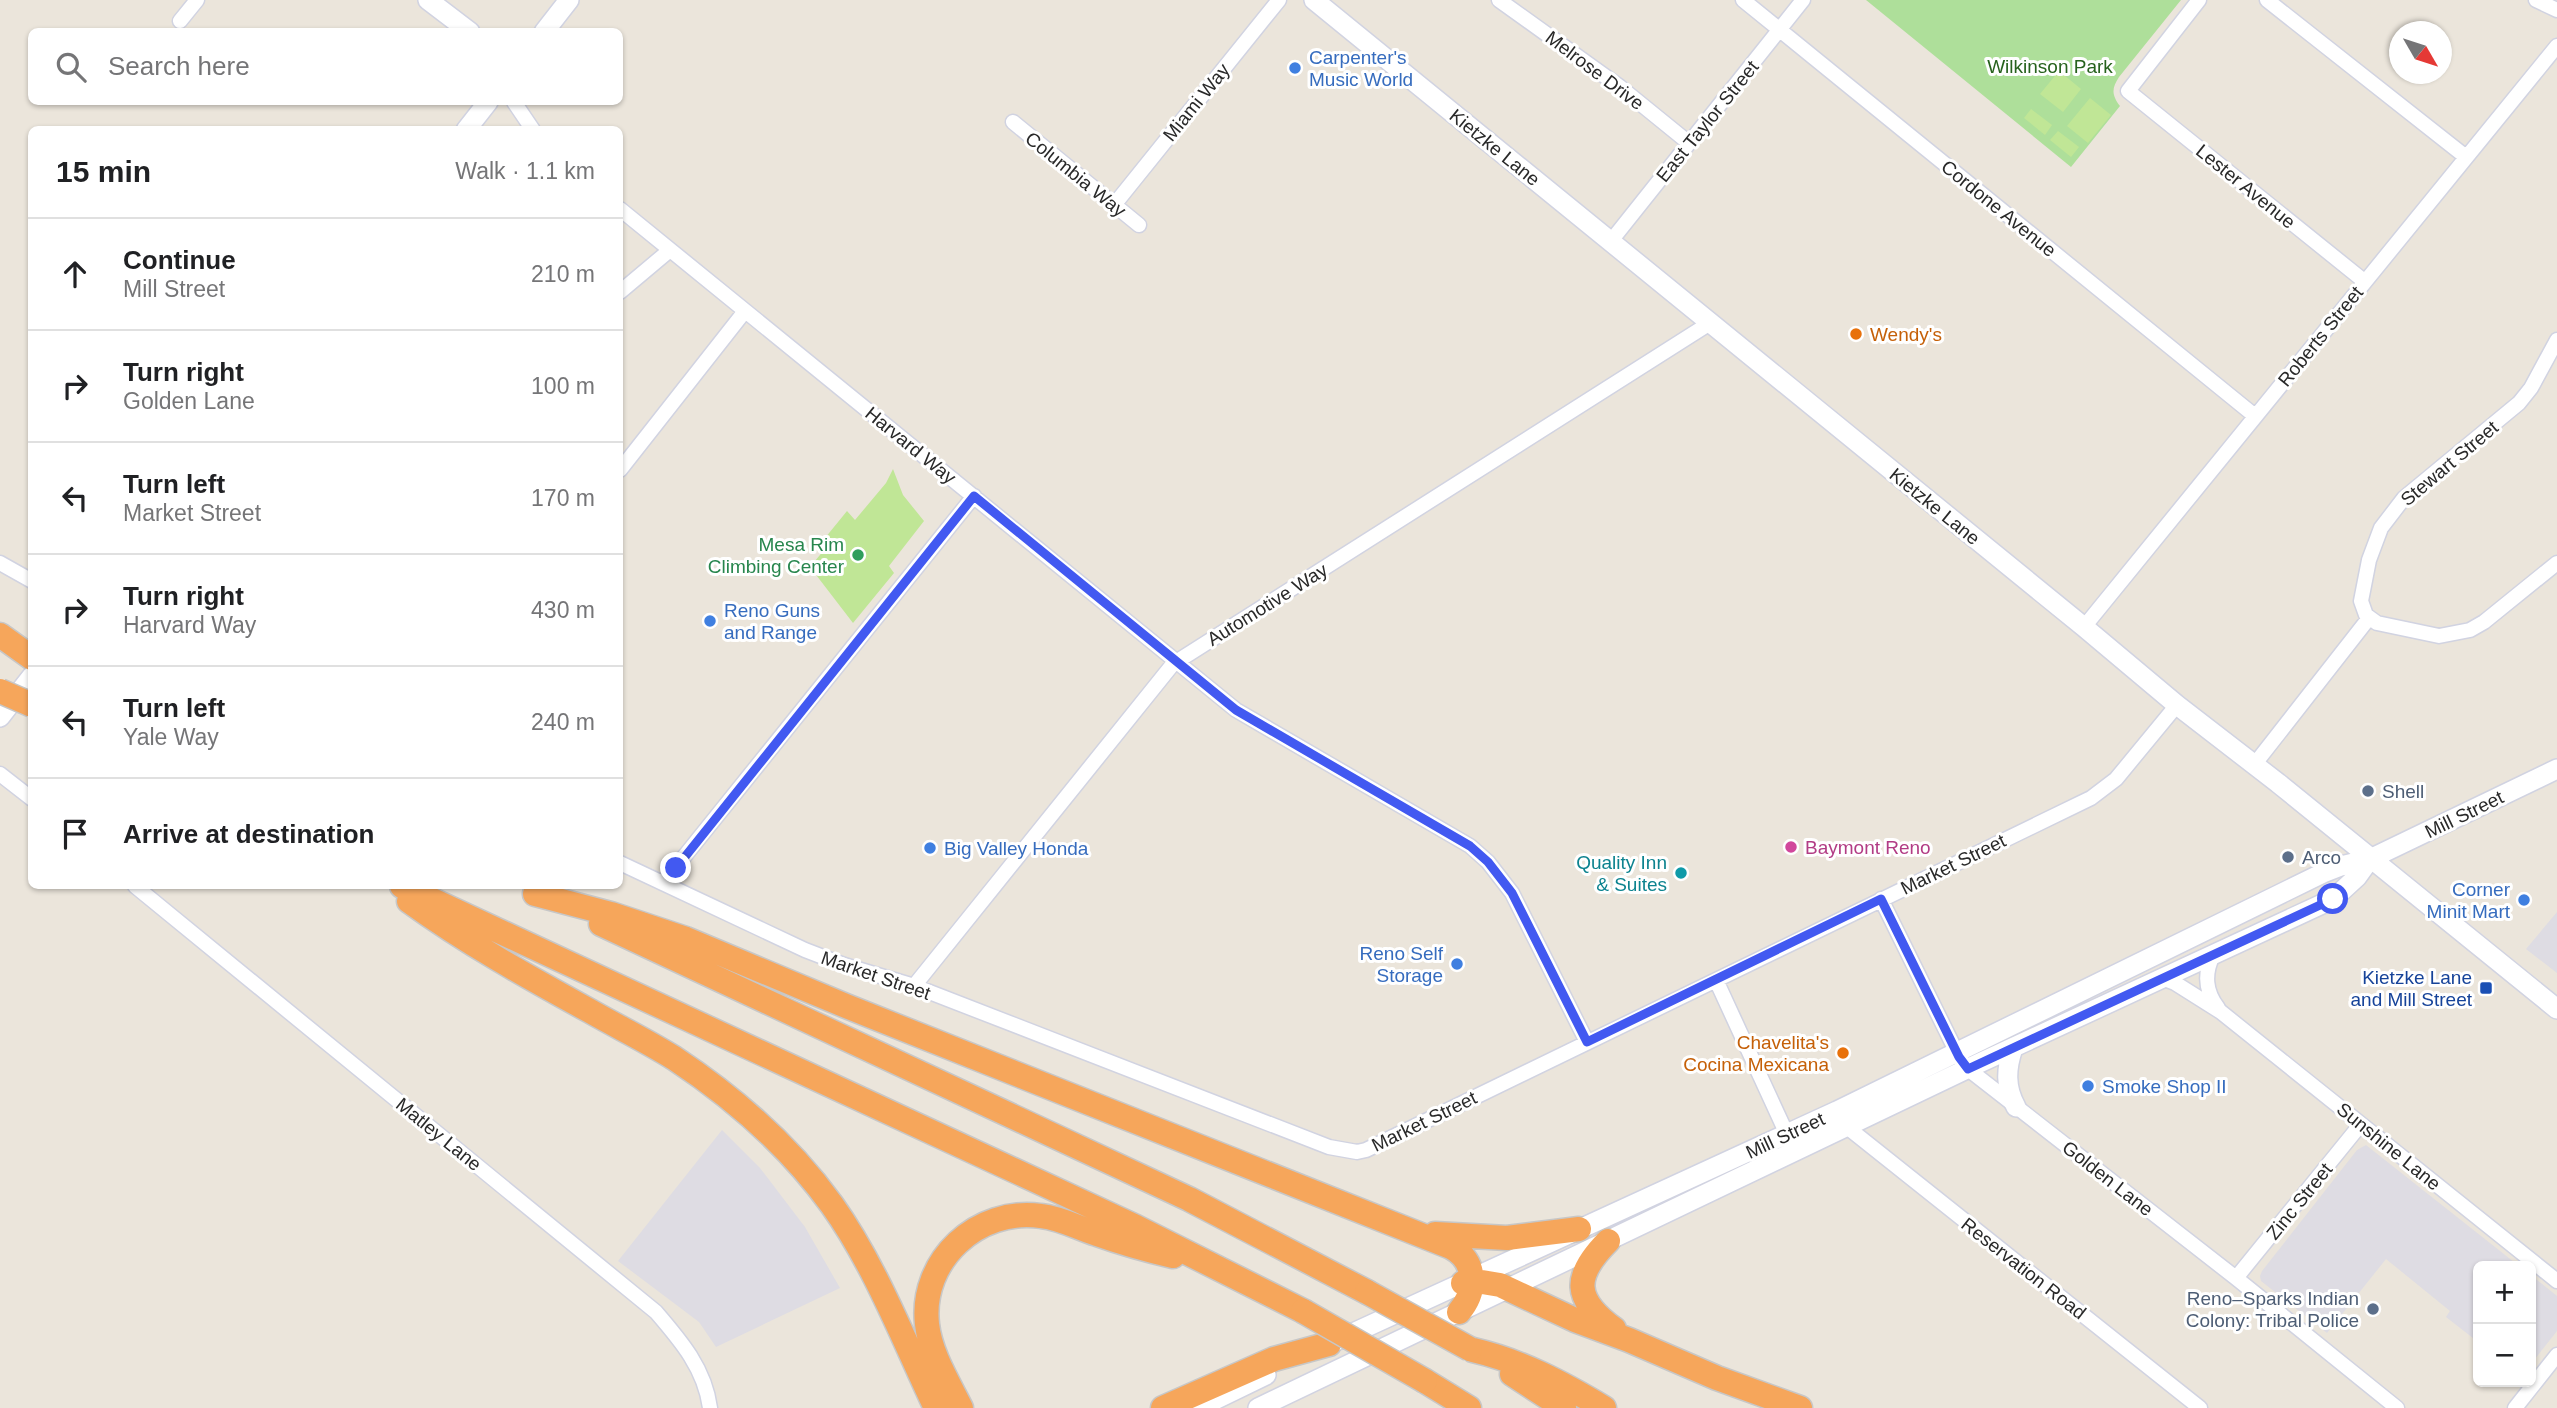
<!DOCTYPE html>
<meta charset="utf-8">
<style>
:root{--surface:#fff;--page:#f2f2f2;--text:#202124;--muted:#757577;--line:#e0e0e0}
body{margin:0;font-family:Arial,sans-serif;background:var(--page);color:var(--text)}
.controls{position:absolute;right:21px;bottom:21px;display:grid;overflow:hidden;border-radius:10px;box-shadow:0 2px 5px #0004}
.controls button{width:63px;height:63px;display:grid;place-items:center;padding:0;border:0;border-bottom:2px solid var(--line);background:var(--surface);color:var(--text);font:35px sans-serif}
.compass{position:absolute;left:2389px;top:21px;width:63px;height:63px;border-radius:50%;background:var(--surface);box-shadow:0 2px 5px #0004;rotate:129deg}
.stop{position:absolute;width:21px;height:21px;margin:-16px;border:5px solid #4259f1;border-radius:50%;background:#fff}
.stop.end{background:#4259f1;border-color:#fff;box-shadow:0 2px 7px #0008}
.list{margin:0;padding:0;list-style:none}
h2{display:flex;justify-content:space-between;align-items:center;height:91px;margin:0;padding:0 28px;font-size:30px}
h2 small{font-size:23px;font-weight:400;color:var(--muted)}
.list li{display:grid;grid-template-columns:46px 1fr auto;gap:21px;align-items:center;box-sizing:border-box;height:112px;padding:0 28px;border-top:2px solid var(--line)}
.list b{display:block;font-size:26px;white-space:nowrap}
.list p{margin:0;font-size:23px;white-space:nowrap;color:var(--muted)}
.list em{font-size:23px;font-style:normal;color:var(--muted)}
.icon{flex:none;width:38px;height:38px;fill:none;stroke:currentColor;stroke-width:2;stroke-linecap:round;stroke-linejoin:round}
.map{position:relative;flex:none;width:2557px;height:1408px;overflow:hidden}
.search{position:absolute;background:var(--surface);box-shadow:0 2px 5px #0004;left:28px;top:28px;width:595px;height:77px;display:flex;align-items:center;gap:18px;box-sizing:border-box;padding:0 24px;border-radius:10px;color:var(--muted);font-size:26px}
.panel{position:absolute;background:var(--surface);box-shadow:0 2px 5px #0004;left:28px;top:126px;width:595px;height:763px;border-radius:10px}
.map>svg:first-child{display:block}
.industrial{fill:#dedce3}
.green{fill:#aedf9a}
.pitch{fill:#c0e696}
.lines{fill:none;stroke-linecap:round;stroke-linejoin:round}
.street-casing{stroke:#d1d3e1;stroke-width:17}
.secondary-casing{stroke:#d1d3e1;stroke-width:22}
.highway-casing{stroke:#c7c7c7;stroke-width:27}
.street{stroke:#fff;stroke-width:14}
.secondary{stroke:#fff;stroke-width:19}
.highway{stroke:#f6a65b;stroke-width:24}
.highway-bridge-casing{stroke:#c7c7c7;stroke-width:27;stroke-linecap:butt}
.highway-bridge{stroke:#f6a65b;stroke-width:24}
.route{stroke:#4259f1;stroke-width:9}
.shop-dot{fill:#3f7fe0;stroke:#fff;stroke-width:2.5}
.food-dot{fill:#e8710a;stroke:#fff;stroke-width:2.5}
.leisure-dot{fill:#2e9e5b;stroke:#fff;stroke-width:2.5}
.service-dot{fill:#5c6f8a;stroke:#fff;stroke-width:2.5}
.hotel-dot{fill:#d1479c;stroke:#fff;stroke-width:2.5}
.culture-dot{fill:#0f9aa8;stroke:#fff;stroke-width:2.5}
.transit-dot{fill:#1a4fb4;stroke:#fff;stroke-width:2.5}
.labels{text-anchor:middle;stroke-width:6;stroke-linejoin:round;paint-order:stroke}
.shop-label{font-size:19px;fill:#366cbe;stroke:#fff;text-anchor:start}
.park-label{font-size:19px;fill:#27621d;stroke:#fff}
.street-label{font-size:19px;fill:#292929;stroke:#fff}
.food-label{font-size:19px;fill:#c56008;stroke:#fff;text-anchor:start}
.leisure-label{font-size:19px;fill:#27864d;stroke:#fff;text-anchor:end}
.service-label{font-size:19px;fill:#4e5e75;stroke:#fff;text-anchor:start}
.hotel-label{font-size:19px;fill:#b23c85;stroke:#fff;text-anchor:start}
.culture-label{font-size:19px;fill:#0d838f;stroke:#fff;text-anchor:end}
.transit-label{font-size:19px;fill:#164399;stroke:#fff;text-anchor:end}
</style>
<div class="map">
<svg width="2557" height="1408" viewBox="0 0 2557 1408">
<rect width="100%" height="100%" fill="#ebe5db"/>
<!-- industrial -->
<path class="industrial" d="M 2557,912 L 2557,973 L 2526,949 Z
M 722,1130 L 760,1168 L 805,1227 L 840,1288 L 716,1347 L 699,1322 L 618,1261 Z
M 2366,1145 L 2519,1266 L 2478,1266 L 2478,1342 L 2446,1317 L 2450,1311 L 2386,1259 L 2327,1333 L 2261,1281 L 2260,1276 L 2262,1271 L 2357,1150 Z
M 2531,1275 L 2557,1296 L 2557,1331 L 2531,1364 Z"/>
<!-- green -->
<path class="green" d="M 1866,0 L 2181,0 L 2119,77 C 2112,88 2111,94 2120,106 L 2071,167 Z"/>
<!-- pitch -->
<path class="pitch" d="M 2059,71 L 2081,89 L 2063,112 L 2040,94 Z
M 2090,98 L 2111,115 L 2088,143 L 2067,126 Z
M 2031,109 L 2052,125 L 2045,135 L 2024,118 Z
M 2058,131 L 2079,147 L 2071,157 L 2050,140 Z
M 893,469 L 903,495 L 924,521 L 889,566 L 894,573 L 853,623 L 810,567 L 829,544 L 825,538 L 847,511 L 855,520 L 886,483 Z"/>
<g class="lines">
<defs>
<path id="street" d="M 1499,0 L 1620,87 L 1689,143
M 1743,0 L 2255,416
M 2199,0 L 2128,91 L 2364,281
M 2267,0 L 2466,157
M 2536,0 L 2557,10
M 180,21 L 197,0
M 514,102 L 533,130
M 1013,122 L 1139,225
M 1114,205 L 1279,0
M 620,209 L 1236,710 L 1470,846 L 1488,862 L 1512,893 L 1587,1042
M 1611,241 L 1803,0
M 620,292 L 670,250
M 2557,340 L 2531,388 L 2519,403 L 2404,498 L 2381,528 L 2369,560 L 2361,601 L 2366,615 L 2377,623 L 2439,636 L 2470,630 L 2484,622 L 2557,563
M 620,470 L 745,311
M 0,563 L 32,581
M 2084,627 L 2557,46
M 2254,765 L 2369,618
M 0,774 L 32,799
M 620,863 L 805,950 L 844,965 L 914,986 L 1329,1147 L 1357,1152 L 1366,1150 L 2091,798 L 2116,779 L 2177,705
M 663,883 L 974,496
M 135,886 L 656,1312 C 681,1341 705,1369 710,1408
M 1881,899 L 1959,1057 L 1968,1069 L 2236,1278 L 2397,1408
M 2213,955 C 2204,974 2205,991 2218,1008
M 2162,978 L 2175,983 L 2221,1012 L 2557,1281
M 1716,980 L 1790,1141
M 914,986 L 1173,664 L 1710,323
M 1847,1127 L 2200,1408
M 2236,1278 L 2361,1124
M 2515,1408 L 2557,1355"/>
<path id="secondary" d="M 428,0 L 470,32
M 1314,0 L 2084,627 L 2177,705 L 2278,783 L 2557,1009
M 544,32 L 569,0
M 466,130 L 488,102
M 0,717 L 32,676
M 2013,1048 C 2006,1069 2005,1087 2016,1107
M 1338,1340 L 1837,1111 L 2323,873 L 2341,866 L 2370,859 L 2557,769
M 1198,1408 L 1266,1375
M 1258,1408 L 1973,1066 L 2333,899 L 2357,877 L 2370,859"/>
<path id="highway" d="M 0,635 L 32,658
M 402,886 L 1136,1227 L 1303,1311
M 535,894 L 611,914 L 686,939 L 846,1006 L 1451,1247 C 1477,1261 1477,1291 1459,1312
M 409,901 C 467,943 528,977 590,1011 C 618,1027 647,1041 674,1058 C 733,1097 790,1147 832,1205 C 875,1265 904,1341 936,1408
M 601,924 L 1189,1199 L 1367,1292
M 1435,1234 L 1507,1238 L 1579,1229
M 1608,1241 C 1573,1276 1573,1299 1614,1329
M 1463,1283 L 1482,1282 L 1500,1285 L 1575,1320 L 1629,1340 L 1717,1378 L 1800,1408
M 1473,1350 C 1521,1361 1562,1383 1604,1408
M 1512,1374 L 1564,1408
M 1425,1381 L 1469,1408
M 961,1408 C 948,1382 930,1353 927,1324 C 920,1260 978,1207 1041,1216 C 1061,1218 1078,1228 1097,1234 C 1122,1243 1147,1250 1173,1256
M 1163,1408 L 1274,1359 L 1329,1344"/>
</defs>
<!-- street casing -->
<use href="#street" class="street-casing"/>
<!-- secondary casing -->
<use href="#secondary" class="secondary-casing"/>
<!-- highway casing -->
<use href="#highway" class="highway-casing"/>
<!-- street -->
<use href="#street" class="street"/>
<!-- secondary -->
<use href="#secondary" class="secondary"/>
<!-- highway -->
<use href="#highway" class="highway"/>
<defs>
<path id="highway-bridge" d="M 0,691 L 32,705
M 1367,1292 L 1470,1349
M 1303,1311 L 1425,1381"/>
</defs>
<!-- highway-bridge casing -->
<use href="#highway-bridge" class="highway-bridge-casing"/>
<!-- highway-bridge -->
<use href="#highway-bridge" class="highway-bridge"/>
</g>
<g class="lines">
<!-- route -->
<path class="route" d="M 676,868 L 974,496 L 1236,710 L 1470,846 L 1488,862 L 1512,893 L 1587,1042 L 1881,899 L 1959,1057 L 1968,1069 L 2333,899"/>
</g>
<!-- markers -->
<g class="shop-dot">
<circle cx="1295" cy="68" r="7"/>
<circle cx="710" cy="621" r="7"/>
<circle cx="930" cy="848" r="7"/>
<circle cx="2524" cy="900" r="7"/>
<circle cx="1457" cy="964" r="7"/>
<circle cx="2088" cy="1086" r="7"/>
</g>
<g class="food-dot">
<circle cx="1856" cy="334" r="7"/>
<circle cx="1843" cy="1053" r="7"/>
</g>
<circle class="leisure-dot" cx="858" cy="555" r="7"/>
<g class="service-dot">
<circle cx="2368" cy="791" r="7"/>
<circle cx="2288" cy="857" r="7"/>
<circle cx="2373" cy="1309" r="7"/>
</g>
<circle class="hotel-dot" cx="1791" cy="847" r="7"/>
<circle class="culture-dot" cx="1681" cy="873" r="7"/>
<rect class="transit-dot" x="2479" y="981" width="14" height="14" rx="3.5"/>
<g class="labels">
<!-- shop labels -->
<g class="shop-label">
<text x="1309" y="64">Carpenter's<tspan x="1309" dy="22">Music World</tspan></text>
<text x="724" y="617">Reno Guns<tspan x="724" dy="22">and Range</tspan></text>
<text x="944" y="855">Big Valley Honda</text>
<text x="2510" y="896" text-anchor="end">Corner<tspan x="2510" dy="22">Minit Mart</tspan></text>
<text x="1443" y="960" text-anchor="end">Reno Self<tspan x="1443" dy="22">Storage</tspan></text>
<text x="2102" y="1093">Smoke Shop II</text>
</g>
<!-- park labels -->
<g class="park-label">
<text x="2050" y="73">Wilkinson Park</text>
</g>
<!-- street labels -->
<g class="street-label">
<text transform="translate(1595 70) rotate(37)" y="7">Melrose Drive</text>
<text transform="translate(1196 102) rotate(-51)" y="7">Miami Way</text>
<text transform="translate(1707 121) rotate(-51)" y="7">East Taylor Street</text>
<text transform="translate(1495 147) rotate(39)" y="7">Kietzke Lane</text>
<text transform="translate(1076 174) rotate(39)" y="7">Columbia Way</text>
<text transform="translate(2246 186) rotate(39)" y="7">Lester Avenue</text>
<text transform="translate(1999 208) rotate(39)" y="7">Cordone Avenue</text>
<text transform="translate(2320 336) rotate(-51)" y="7">Roberts Street</text>
<text transform="translate(911 445) rotate(39)" y="7">Harvard Way</text>
<text transform="translate(2449 463) rotate(-40)" y="7">Stewart Street</text>
<text transform="translate(1935 506) rotate(39)" y="7">Kietzke Lane</text>
<text transform="translate(1267 604) rotate(-32)" y="7">Automotive Way</text>
<text transform="translate(2464 814) rotate(-26)" y="7">Mill Street</text>
<text transform="translate(1953 864) rotate(-26)" y="7">Market Street</text>
<text transform="translate(876 975) rotate(19)" y="7">Market Street</text>
<text transform="translate(1424 1121) rotate(-26)" y="7">Market Street</text>
<text transform="translate(439 1134) rotate(39)" y="7">Matley Lane</text>
<text transform="translate(1785 1135) rotate(-25)" y="7">Mill Street</text>
<text transform="translate(2389 1146) rotate(39)" y="7">Sunshine Lane</text>
<text transform="translate(2108 1178) rotate(38)" y="7">Golden Lane</text>
<text transform="translate(2299 1201) rotate(-51)" y="7">Zinc Street</text>
<text transform="translate(2024 1268) rotate(38)" y="7">Reservation Road</text>
</g>
<!-- food labels -->
<g class="food-label">
<text x="1870" y="341">Wendy's</text>
<text x="1829" y="1049" text-anchor="end">Chavelita's<tspan x="1829" dy="22">Cocina Mexicana</tspan></text>
</g>
<!-- leisure labels -->
<g class="leisure-label">
<text x="844" y="551">Mesa Rim<tspan x="844" dy="22">Climbing Center</tspan></text>
</g>
<!-- service labels -->
<g class="service-label">
<text x="2382" y="798">Shell</text>
<text x="2302" y="864">Arco</text>
<text x="2359" y="1305" text-anchor="end">Reno–Sparks Indian<tspan x="2359" dy="22">Colony: Tribal Police</tspan></text>
</g>
<!-- hotel labels -->
<g class="hotel-label">
<text x="1805" y="854">Baymont Reno</text>
</g>
<!-- culture labels -->
<g class="culture-label">
<text x="1667" y="869">Quality Inn<tspan x="1667" dy="22">&amp; Suites</tspan></text>
</g>
<!-- transit labels -->
<g class="transit-label">
<text x="2472" y="984">Kietzke Lane<tspan x="2472" dy="22">and Mill Street</tspan></text>
</g>
</g>
</svg>
<div class="controls">
<button>+</button>
<button>−</button>
</div>
<svg class="compass" viewBox="-18 -18 36 36"><path d="M0-13l5 13h-10z" fill="#e53935"/><path d="M0 13l5-13h-10z" fill="#757577"/></svg>
<div class="stop" style="left:2333px;top:899px"></div>
<div class="stop end" style="left:676px;top:868px"></div>
<div class="search"><svg class="icon" aria-label="search" viewBox="0 0 24 24"><circle cx="10" cy="10" r="6"/><path d="M15 15l6 6"/></svg>Search here</div>
<section class="panel">
<h2>15 min<small>Walk · 1.1 km</small></h2>
<ul class="list">
<li><svg class="icon" aria-label="ahead" viewBox="0 0 24 24"><path d="M12 20V5M6 11l6-6 6 6"/></svg><div><b>Continue</b><p>Mill Street</p></div><em>210 m</em></li>
<li><svg class="icon" aria-label="right" viewBox="0 0 24 24"><path d="M7 20v-9h11M14 6l5 5-5 5"/></svg><div><b>Turn right</b><p>Golden Lane</p></div><em>100 m</em></li>
<li><svg class="icon" aria-label="left" viewBox="0 0 24 24"><path d="M17 20v-9H6M10 6l-5 5 5 5"/></svg><div><b>Turn left</b><p>Market Street</p></div><em>170 m</em></li>
<li><svg class="icon" aria-label="right" viewBox="0 0 24 24"><path d="M7 20v-9h11M14 6l5 5-5 5"/></svg><div><b>Turn right</b><p>Harvard Way</p></div><em>430 m</em></li>
<li><svg class="icon" aria-label="left" viewBox="0 0 24 24"><path d="M17 20v-9H6M10 6l-5 5 5 5"/></svg><div><b>Turn left</b><p>Yale Way</p></div><em>240 m</em></li>
<li><svg class="icon" aria-label="arrive" viewBox="0 0 24 24"><path d="M6 21V4h12l-3 4 3 4H6"/></svg><div><b>Arrive at destination</b></div></li>
</ul>
</section>
</div>
